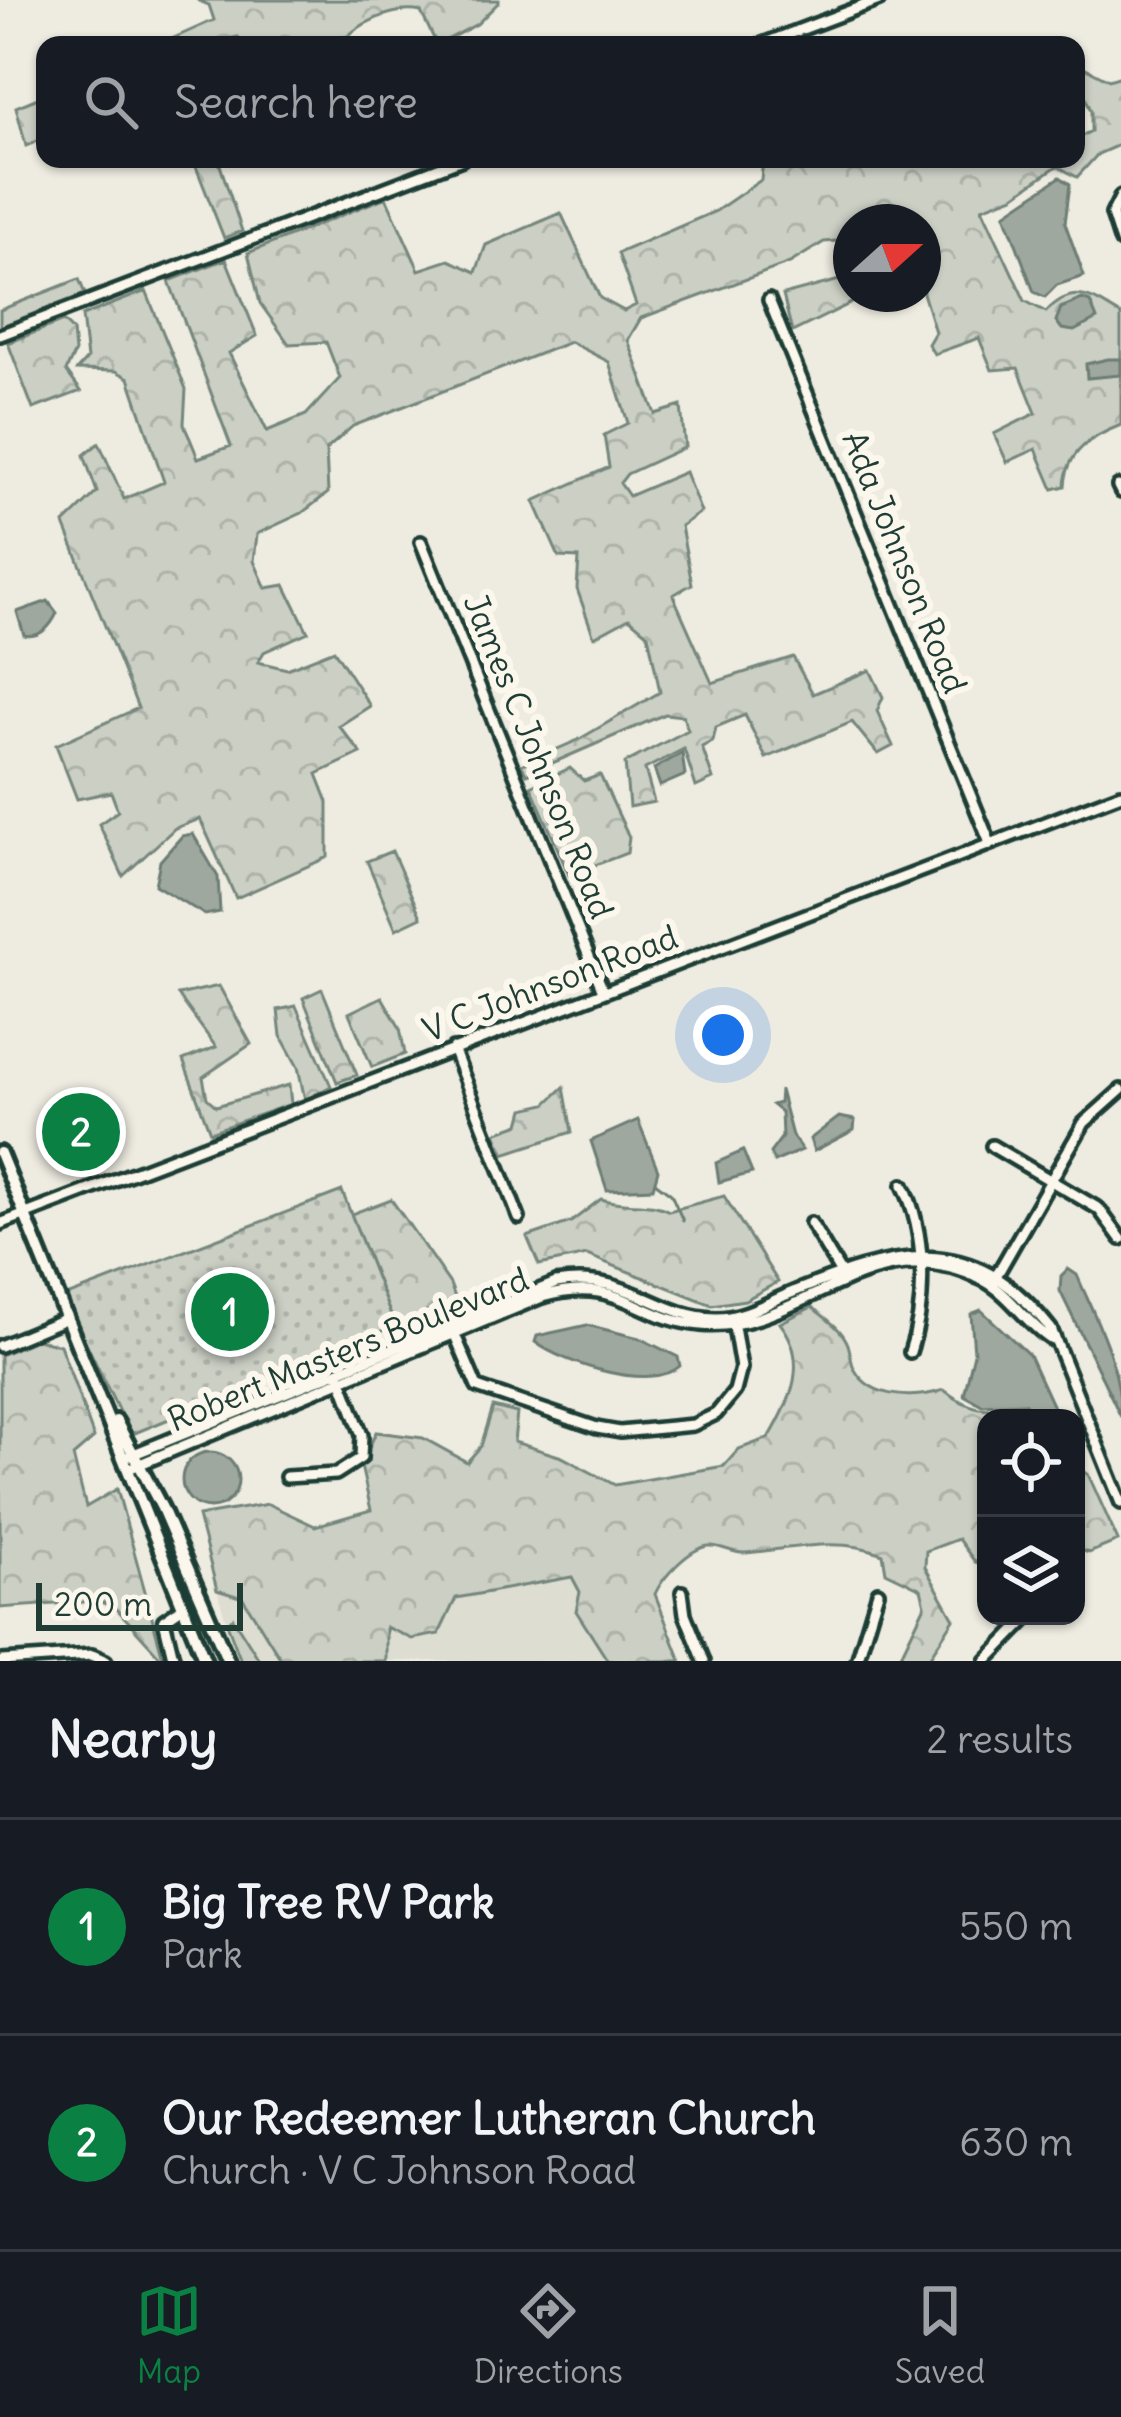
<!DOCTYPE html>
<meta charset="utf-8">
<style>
:root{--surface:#171b24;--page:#242831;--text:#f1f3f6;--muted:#9ea1a6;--line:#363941;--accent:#0b8043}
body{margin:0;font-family:Delius,sans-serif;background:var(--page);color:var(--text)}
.controls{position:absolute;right:36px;bottom:36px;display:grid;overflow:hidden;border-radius:24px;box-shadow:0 3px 9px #0004}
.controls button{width:108px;height:108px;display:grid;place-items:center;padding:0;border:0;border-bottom:3px solid var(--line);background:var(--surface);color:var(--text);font:60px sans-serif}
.compass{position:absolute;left:833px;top:204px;width:108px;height:108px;border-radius:50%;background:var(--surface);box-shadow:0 3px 9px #0004;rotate:69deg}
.scale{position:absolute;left:36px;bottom:30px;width:207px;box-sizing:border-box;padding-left:12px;border:6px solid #1f3d34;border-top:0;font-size:33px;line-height:42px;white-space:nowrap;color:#1f3d34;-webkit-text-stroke:9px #fbf7ec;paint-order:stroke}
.you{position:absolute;left:723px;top:1035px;width:42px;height:42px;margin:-30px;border:9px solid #fff;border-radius:50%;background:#1a73e8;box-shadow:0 0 0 18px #1a73e833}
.badge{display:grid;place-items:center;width:78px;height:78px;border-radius:50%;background:var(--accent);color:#fff;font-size:39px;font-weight:700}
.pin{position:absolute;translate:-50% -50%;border:6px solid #fff;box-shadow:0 3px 12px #0006}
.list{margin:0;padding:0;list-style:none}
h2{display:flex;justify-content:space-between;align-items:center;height:156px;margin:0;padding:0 48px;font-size:51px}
h2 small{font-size:39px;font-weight:400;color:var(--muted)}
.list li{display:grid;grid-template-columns:78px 1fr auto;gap:36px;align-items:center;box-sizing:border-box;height:216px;padding:0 48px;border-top:3px solid var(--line)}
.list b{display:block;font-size:45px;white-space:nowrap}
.list p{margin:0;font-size:39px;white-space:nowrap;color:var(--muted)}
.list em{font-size:39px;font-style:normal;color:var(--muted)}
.icon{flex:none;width:66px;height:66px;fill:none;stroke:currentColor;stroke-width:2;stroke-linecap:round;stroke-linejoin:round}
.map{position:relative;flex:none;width:1121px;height:1661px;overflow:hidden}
.search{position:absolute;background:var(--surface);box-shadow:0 3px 9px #0004;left:36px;right:36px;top:36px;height:132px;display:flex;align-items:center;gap:30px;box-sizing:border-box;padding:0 42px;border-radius:24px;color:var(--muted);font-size:45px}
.sheet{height:588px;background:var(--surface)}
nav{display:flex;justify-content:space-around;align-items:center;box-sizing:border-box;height:168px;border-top:3px solid var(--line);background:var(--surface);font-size:33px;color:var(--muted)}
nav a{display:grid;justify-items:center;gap:6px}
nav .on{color:var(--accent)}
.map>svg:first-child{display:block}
.built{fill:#ddddd2}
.grass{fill:#cbcfc4;stroke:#75867c;stroke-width:3}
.forest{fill:url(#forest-crowns);stroke:#75867c;stroke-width:3}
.park{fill:url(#park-dots);stroke:#75867c;stroke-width:3}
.water{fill:#9fa89f;stroke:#6c7d74;stroke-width:3}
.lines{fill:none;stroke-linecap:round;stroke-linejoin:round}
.stream{stroke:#6c7d74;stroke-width:3}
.minor-casing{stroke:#1f3d34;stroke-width:18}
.major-casing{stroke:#1f3d34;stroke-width:20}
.minor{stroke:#fbf7ec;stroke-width:9}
.major{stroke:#fbf7ec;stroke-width:10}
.labels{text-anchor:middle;stroke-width:12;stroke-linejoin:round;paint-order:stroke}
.street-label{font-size:33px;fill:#1f3d34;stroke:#fbf7ec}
</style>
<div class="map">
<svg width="1121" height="1661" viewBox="0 0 1121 1661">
<defs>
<pattern id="forest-crowns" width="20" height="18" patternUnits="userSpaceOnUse" patternTransform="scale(3)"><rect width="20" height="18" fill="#cbcfc4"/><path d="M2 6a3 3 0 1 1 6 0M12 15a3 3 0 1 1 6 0" fill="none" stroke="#aeb3a9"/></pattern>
<pattern id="park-dots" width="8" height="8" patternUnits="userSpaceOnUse" patternTransform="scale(3)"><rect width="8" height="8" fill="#cbcfc4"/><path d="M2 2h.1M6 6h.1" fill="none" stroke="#aeb3a9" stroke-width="1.8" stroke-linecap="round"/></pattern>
</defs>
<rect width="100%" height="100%" fill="#eeece1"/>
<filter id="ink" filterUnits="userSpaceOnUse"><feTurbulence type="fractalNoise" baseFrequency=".00833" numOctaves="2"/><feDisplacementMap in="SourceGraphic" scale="24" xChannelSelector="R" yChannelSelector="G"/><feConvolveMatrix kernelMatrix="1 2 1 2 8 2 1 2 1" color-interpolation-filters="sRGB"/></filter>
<g filter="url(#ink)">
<!-- built -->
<path class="built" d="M 572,1577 L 580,1592 L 577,1612 L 608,1661 L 386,1661 L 385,1627 L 455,1598 Z
M 217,1590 L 243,1598 L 282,1661 L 260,1661 L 232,1619 L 227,1624 Z"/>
<!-- grass -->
<path class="grass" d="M 79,279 L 85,294 L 0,327 L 0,310 Z"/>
<!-- forest -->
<path class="forest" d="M 197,0 L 499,0 L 499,2 L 477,24 L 437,45 L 421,12 C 394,6 356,24 339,45 L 245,45 L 238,37 L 201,45 L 158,45 L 214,20 L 209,5 Z
M 1084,67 L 1109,80 L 1121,76 L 1121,144 L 1098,154 L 1077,177 L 1057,166 L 1014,196 L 982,208 L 1025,301 L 1046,312 C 1073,283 1092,297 1121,315 L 1121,425 C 1091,437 1067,451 1065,486 L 1053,489 L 1036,449 L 1007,462 L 994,434 L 1036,413 L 1018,368 L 992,370 L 979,338 L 934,354 L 928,344 L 935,332 L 923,293 L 923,222 L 851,222 L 851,240 L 824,242 L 790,263 L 641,318 L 628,340 L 655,414 L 681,406 L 685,447 L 627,474 L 620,483 L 629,496 L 685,472 L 701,512 L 681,526 L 692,584 L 673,595 L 712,683 L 793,657 L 813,694 L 870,670 L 883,697 L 877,711 L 893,746 L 878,754 L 852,722 L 766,758 L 745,715 L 716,727 L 713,741 L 702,747 L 713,779 L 696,787 L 684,749 L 645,769 L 654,802 L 629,807 L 625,763 L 688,730 L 683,716 L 665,714 L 527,774 L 521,765 L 578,740 L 660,692 L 648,634 L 629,618 L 594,637 L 577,589 L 579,558 L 559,557 L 534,501 L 609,467 L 604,435 L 628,423 L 609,362 L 570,342 L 353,426 L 326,450 L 328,493 L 302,513 L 257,534 L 254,561 L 266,588 L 285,585 L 308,632 L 264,652 L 258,662 L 287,669 L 334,650 L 370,706 L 339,726 L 361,753 L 317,774 L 328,802 L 328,857 L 236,898 L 200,819 L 175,828 L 123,876 L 99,824 L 118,811 L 111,792 L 77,799 L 56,745 L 138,708 L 64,524 L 97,492 L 84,455 L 99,443 L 124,499 L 164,482 L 129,378 L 116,371 L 77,370 L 87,359 L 82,316 L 146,291 L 186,389 L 184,424 L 198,458 L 231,446 L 169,281 L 226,259 L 257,336 L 229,353 L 267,431 L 306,415 L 340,378 L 326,342 L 289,344 L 260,303 L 248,253 L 386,197 L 419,270 L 449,260 L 476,272 L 486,245 L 561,213 L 600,298 L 624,311 L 636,305 L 618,253 L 716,211 L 761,180 L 763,159 L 954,159 L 959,164 L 968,159 L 1076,159 L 1076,139 L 1091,131 L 1091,111 L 1076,73 Z
M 45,95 L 45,138 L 26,146 L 16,107 Z
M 193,159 L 219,162 L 242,231 L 224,238 Z
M 851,277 L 851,294 L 870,294 L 792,332 L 783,295 Z
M 63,321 L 73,331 L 75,352 L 66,371 L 81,391 L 33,409 L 8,343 Z
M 570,768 L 584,781 L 600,775 L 629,837 L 627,853 L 569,875 L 531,786 Z
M 392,851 L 421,917 L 396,929 L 367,861 Z
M 219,986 L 251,1044 L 203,1077 L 207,1098 L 216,1106 L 289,1085 L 291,1104 L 210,1132 L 183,1060 L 216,1047 L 178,995 Z
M 322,989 L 357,1075 L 337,1082 L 303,998 Z
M 382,997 L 400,1028 L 405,1054 L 372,1067 L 349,1013 Z
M 296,1006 L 331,1086 L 305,1100 L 298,1067 L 281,1036 L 278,1010 Z
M 564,1087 L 572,1132 L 504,1154 L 495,1133 L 520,1124 L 524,1109 L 546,1104 Z
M 724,1196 L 778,1282 L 745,1300 L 712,1305 L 587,1255 L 539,1265 L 527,1237 L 571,1222 L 601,1199 C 624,1207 650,1200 669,1211 Z
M 391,1199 L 450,1284 L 456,1300 L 395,1326 L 351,1214 Z
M 812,1307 C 824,1317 840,1327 847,1342 C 851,1350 850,1362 855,1370 C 872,1400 916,1399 944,1390 C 970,1410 985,1413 1018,1404 L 1035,1418 L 986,1418 L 986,1565 L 975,1562 L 958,1539 L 926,1551 L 925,1567 L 954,1619 L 927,1661 L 898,1661 L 925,1605 L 921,1589 L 886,1572 L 883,1554 C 839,1536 791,1549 745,1553 C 733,1554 721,1545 709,1546 C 689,1548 662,1578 655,1594 L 681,1661 L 608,1661 L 576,1611 L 580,1592 L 572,1577 L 456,1598 L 439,1634 L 412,1639 L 386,1627 L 386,1661 L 282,1661 L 243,1598 L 217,1590 L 198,1516 L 268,1504 L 315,1526 L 371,1510 L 361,1466 L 376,1432 L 423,1438 L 467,1462 L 481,1446 L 493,1407 L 517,1413 L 514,1442 L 562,1457 L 615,1485 L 724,1466 L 739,1449 L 769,1438 C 791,1401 810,1361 780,1323 Z
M 37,1339 L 60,1345 L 94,1438 L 73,1456 L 86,1507 L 117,1489 L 164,1661 L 116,1608 L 98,1601 L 0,1608 L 0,1355 Z
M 1076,1468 L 1088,1474 L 1118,1541 L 1089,1553 L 1076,1549 Z
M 233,1618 L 260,1661 L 241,1661 L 227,1624 Z"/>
<!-- park -->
<path class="park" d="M 342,1191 L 395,1326 L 130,1435 L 64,1297 Z"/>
<!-- water -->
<path class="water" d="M 1060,177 L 1070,184 L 1065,223 L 1084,276 L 1057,285 L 1045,297 L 1034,292 L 1005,214 Z
M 1082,299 L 1090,302 L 1097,319 L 1074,331 L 1062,329 L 1056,321 L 1061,308 Z
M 1108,359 L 1121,359 L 1121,375 L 1087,378 L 1086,364 Z
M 48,601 L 57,613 C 51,626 40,639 24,635 L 17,612 Z
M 682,753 L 685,775 L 660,786 L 654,769 Z
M 193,834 L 218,877 L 220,912 L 205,915 L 155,885 L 160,861 L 182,836 Z
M 780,1090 L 792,1136 L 802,1150 L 774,1162 L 770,1153 L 782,1137 L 781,1112 L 772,1105 L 779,1103 Z
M 839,1117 L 855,1120 L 854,1130 L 814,1151 L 810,1139 Z
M 638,1120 L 658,1170 L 653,1188 L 607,1190 L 591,1141 Z
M 743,1151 L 752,1173 L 719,1182 L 716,1163 Z
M 1068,1269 L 1077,1275 C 1097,1322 1121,1366 1121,1417 L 1060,1291 L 1061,1276 Z
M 981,1310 L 1029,1355 L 1058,1418 L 1040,1418 L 1024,1403 L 982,1405 L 964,1395 L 974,1353 L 971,1314 Z
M 587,1325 L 639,1338 L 678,1357 L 680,1366 C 651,1392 564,1364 535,1342 L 537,1336 Z
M182 1480a28 28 0 1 1 56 0a28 28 0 1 1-56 0Z"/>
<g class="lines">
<!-- stream -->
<path class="stream" d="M 655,1182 L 671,1194 L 683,1221"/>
<defs>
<path id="minor" d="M 760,45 L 879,0
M 1121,196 L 1112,214 L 1121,242
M 769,300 L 990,843
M 0,335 L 462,159
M 1118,486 L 1121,492
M 421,542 L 603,991
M 453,1049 L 519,1218
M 992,1146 L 1099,1209 L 1121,1239
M 903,1185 C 926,1231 927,1303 910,1352
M 811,1223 L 842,1275
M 0,1224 L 1121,794
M 995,1278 L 1084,1123 L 1121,1090
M 452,1328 L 477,1387 L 597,1428 L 620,1432 L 693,1425 L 716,1414 L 735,1391 L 741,1368 L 733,1321
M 0,1346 L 67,1318
M 129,1456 L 556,1283 C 628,1271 656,1317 716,1318 C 741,1318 764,1305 786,1295 C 892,1252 970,1226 1051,1329 L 1121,1503
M 128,1469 L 542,1297 C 620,1274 636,1320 701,1325 C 801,1334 869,1223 983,1280 C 1012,1295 1026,1324 1052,1340
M 286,1477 L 336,1474 L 361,1458 L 362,1435 L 339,1374
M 682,1592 L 685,1614 L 704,1661
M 2,1661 L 92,1655 L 106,1661
M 174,1661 L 164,1620 L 183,1607
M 857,1661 L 878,1592
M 986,1661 L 1030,1616"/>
<path id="major" d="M 0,1153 L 205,1661
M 116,1421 L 162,1508 L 228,1661"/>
</defs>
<!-- minor casing -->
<use href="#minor" class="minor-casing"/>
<!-- major casing -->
<use href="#major" class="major-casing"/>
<!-- minor -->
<use href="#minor" class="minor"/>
<!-- major -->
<use href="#major" class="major"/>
</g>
</g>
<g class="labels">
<!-- street labels -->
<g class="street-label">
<text transform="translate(905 562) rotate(68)" y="12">Ada Johnson Road</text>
<text transform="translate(539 756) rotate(68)" y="12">James C Johnson Road</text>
<text transform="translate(550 983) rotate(-21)" y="12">V C Johnson Road</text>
<text transform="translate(348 1349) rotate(-22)" y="12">Robert Masters Boulevard</text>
</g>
</g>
</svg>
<div class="controls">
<button><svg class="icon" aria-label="locate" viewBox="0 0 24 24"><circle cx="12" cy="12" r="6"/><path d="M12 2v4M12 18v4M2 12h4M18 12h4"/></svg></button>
<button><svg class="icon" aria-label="layers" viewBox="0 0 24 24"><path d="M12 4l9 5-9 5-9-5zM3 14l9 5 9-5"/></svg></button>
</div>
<svg class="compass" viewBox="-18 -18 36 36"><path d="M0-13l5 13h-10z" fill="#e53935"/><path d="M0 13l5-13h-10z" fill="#9ea1a6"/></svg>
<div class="scale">200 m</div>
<div class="you"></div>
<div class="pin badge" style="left:230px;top:1312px">1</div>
<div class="pin badge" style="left:81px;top:1132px">2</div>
<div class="search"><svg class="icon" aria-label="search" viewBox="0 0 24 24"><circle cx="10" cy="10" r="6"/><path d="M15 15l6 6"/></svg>Search here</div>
</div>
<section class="sheet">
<h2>Nearby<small>2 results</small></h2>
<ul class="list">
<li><span class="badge">1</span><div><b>Big Tree RV Park</b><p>Park</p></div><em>550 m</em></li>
<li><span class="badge">2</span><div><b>Our Redeemer Lutheran Church</b><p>Church · V C Johnson Road</p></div><em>630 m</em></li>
</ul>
</section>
<nav>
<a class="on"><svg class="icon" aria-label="map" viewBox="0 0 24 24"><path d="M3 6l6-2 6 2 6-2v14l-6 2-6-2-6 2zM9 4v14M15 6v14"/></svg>Map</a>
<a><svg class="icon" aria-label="directions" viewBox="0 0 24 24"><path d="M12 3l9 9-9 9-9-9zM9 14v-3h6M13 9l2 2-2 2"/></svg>Directions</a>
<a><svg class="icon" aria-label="saved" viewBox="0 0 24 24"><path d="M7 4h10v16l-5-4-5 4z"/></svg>Saved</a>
</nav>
